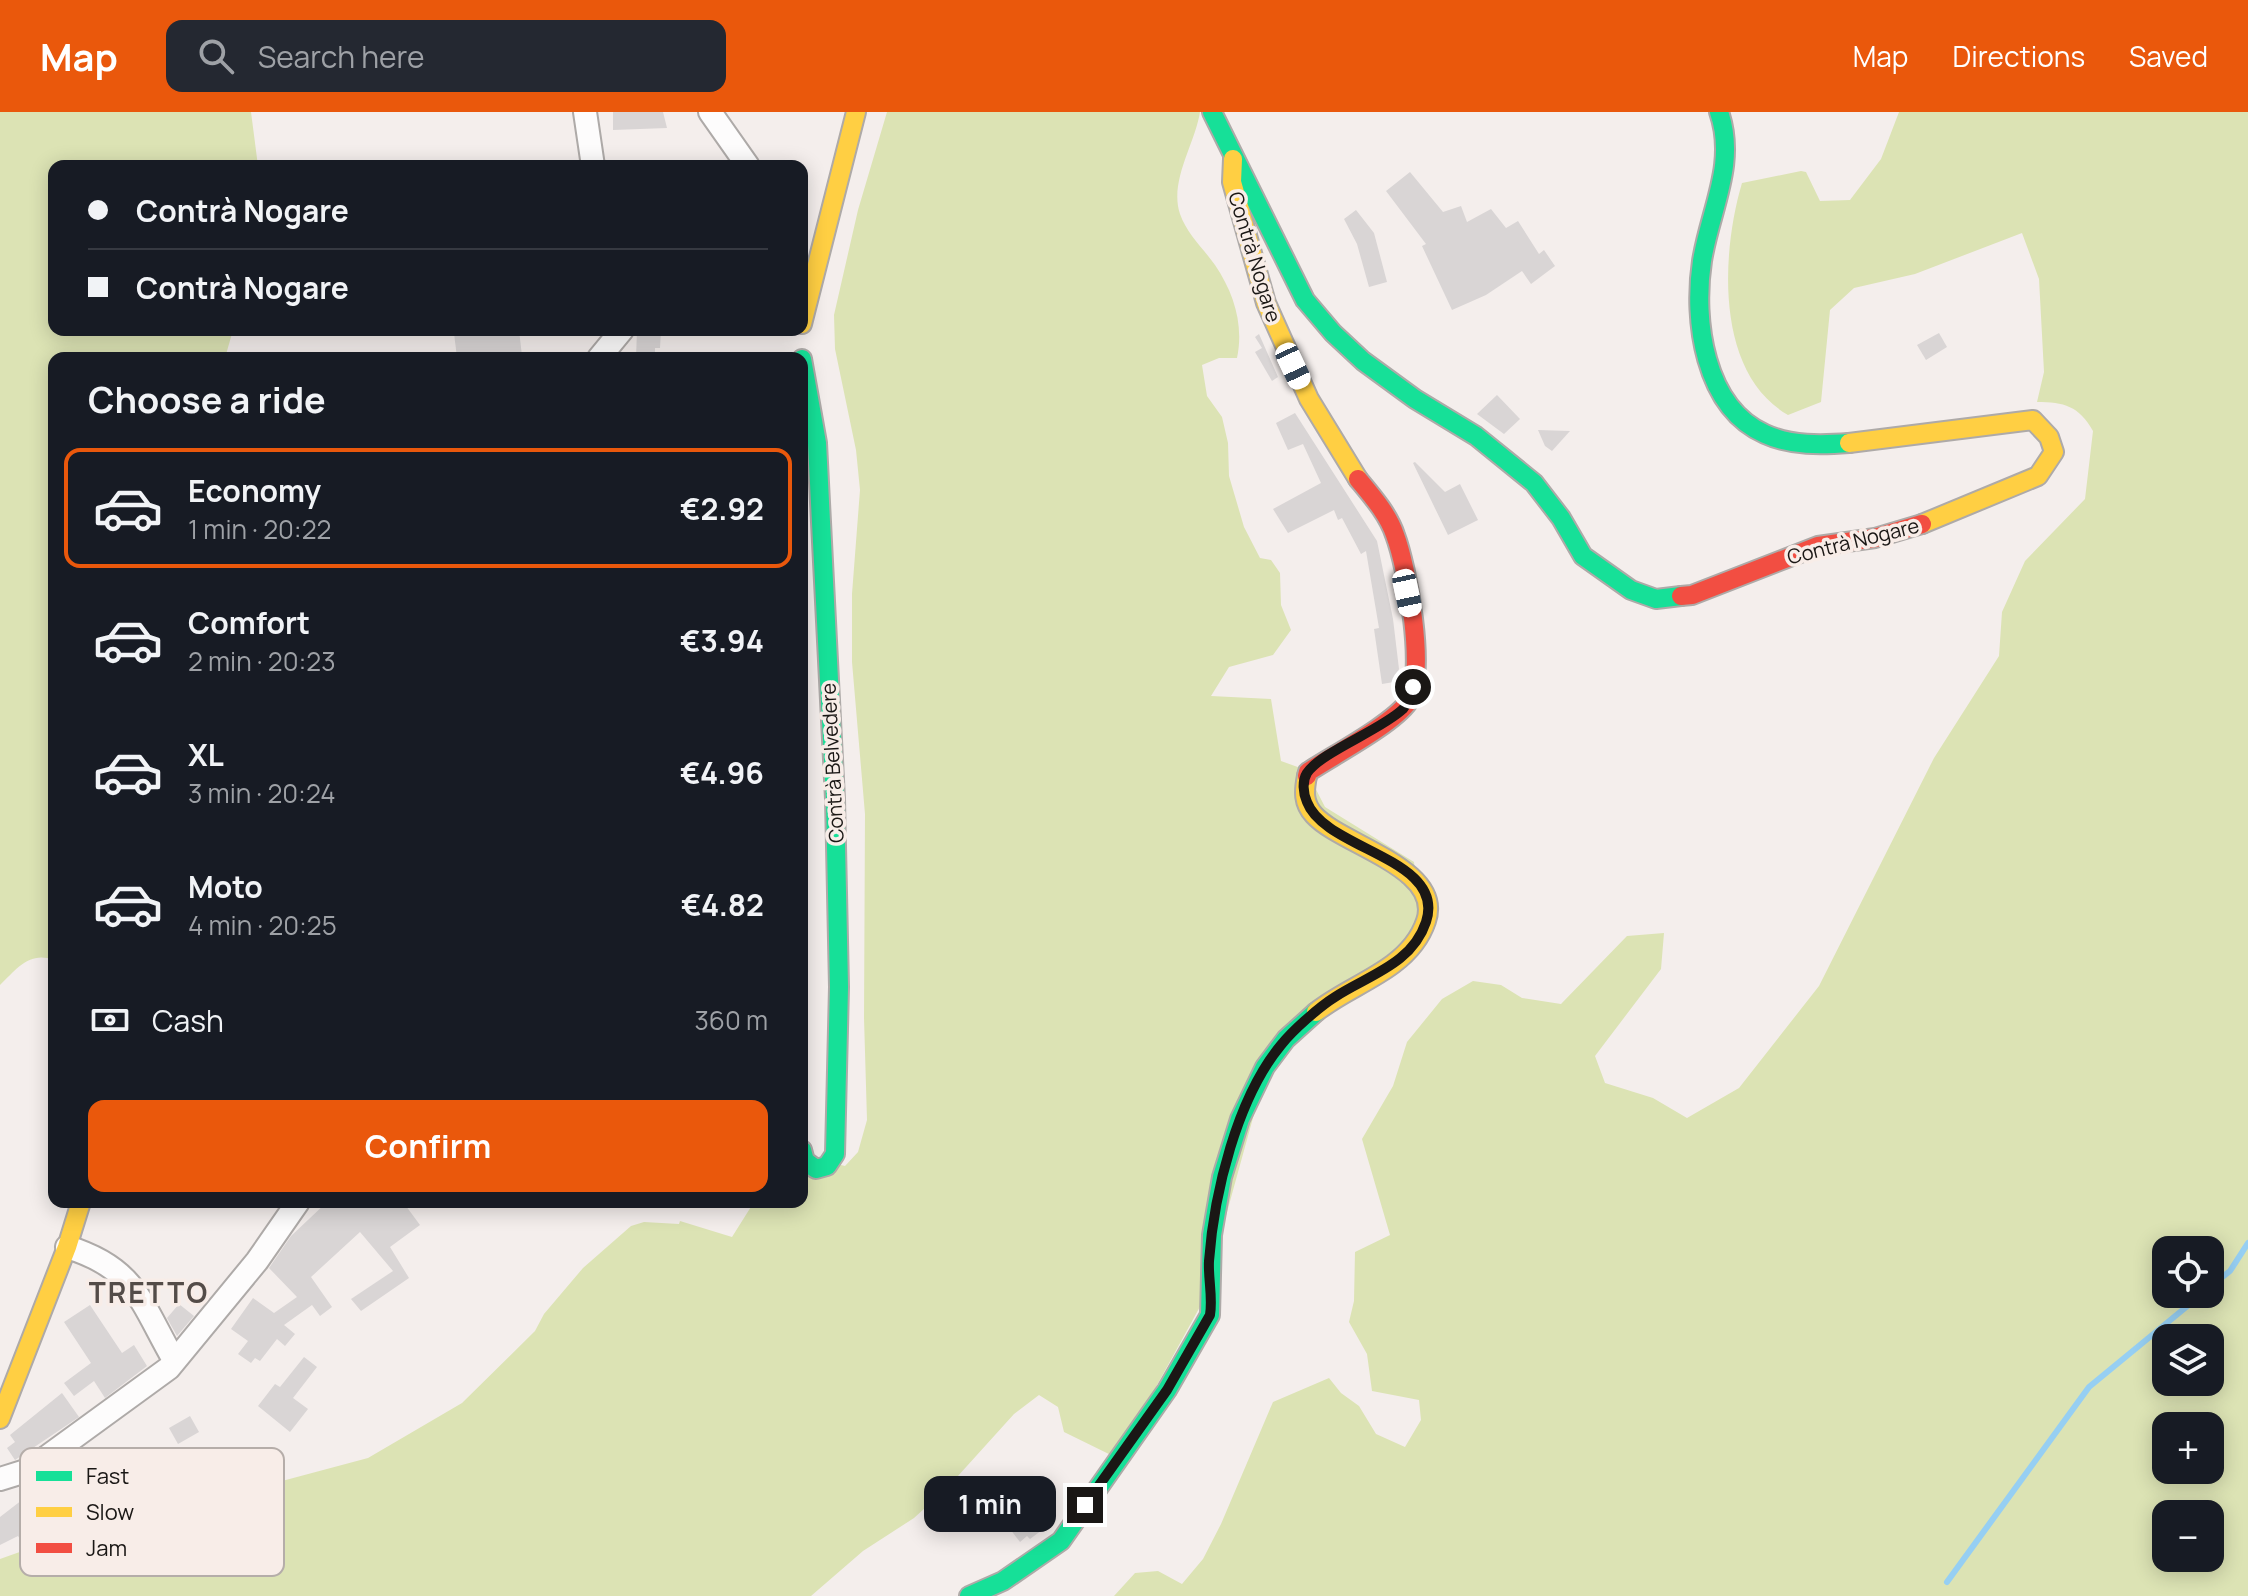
<!DOCTYPE html>
<meta charset="utf-8">
<style>
:root{--surface:#171b24;--page:#242831;--text:#f1f3f6;--muted:#9ea1a6;--line:#363941;--accent:#ea580c}
body{margin:0;font-family:Manrope,sans-serif;background:var(--page);color:var(--text);height:100vh;display:flex;flex-direction:column;font-size:30px;white-space:nowrap}
*{box-sizing:border-box;margin:0}
p{font-size:26px;color:var(--muted)}
.icon{flex:none;width:44px;height:44px;fill:none;stroke:currentColor;stroke-width:2;stroke-linecap:round;stroke-linejoin:round}
.map{position:relative;flex:1;overflow:hidden}
.panel{position:absolute;left:48px;top:240px;width:760px;height:856px;display:flex;flex-direction:column;background:var(--surface);border-radius:16px;box-shadow:0 4px 20px #0003}
.panel>*{flex:none}
.banner{position:absolute;left:48px;top:48px;width:760px;height:176px;border-radius:16px;box-shadow:0 4px 20px #0003;display:grid;align-content:center;height:176px;padding:0 40px;background:var(--surface)}
.controls{position:absolute;left:2152px;top:1124px;display:grid;gap:16px}
.controls a{display:grid;place-items:center;width:72px;height:72px;border-radius:16px;background:var(--surface);box-shadow:0 4px 20px #0003;font-size:40px}
.end{position:absolute;width:36px;height:36px;margin:-18px;border:10px solid #1a1715;background:#fff;box-shadow:0 0 0 4px #fff}
.from{border-radius:50%}
.bubble{position:absolute;height:56px;border-radius:16px;background:var(--surface);box-shadow:0 4px 20px #0003;font-size:26px;font-weight:700;line-height:56px;text-align:center}
.car{position:absolute;width:24px;height:48px;margin:-24px -12px;border-radius:10px;box-shadow:0 0 6px 2px #0007;background:linear-gradient(#fff 24%,#345 0 40%,#fff 0 76%,#345 0 86%,#fff 0)}
.banner b{display:flex;align-items:center;gap:28px;height:76px;font-size:30px}
.banner b+b{border-top:2px solid var(--line)}
.banner i{width:20px;height:20px;background:var(--text)}
ul{padding:0;list-style:none}
li{display:flex;align-items:center;gap:24px;height:120px;margin:0 16px 12px;padding:0 24px;border:4px solid transparent;border-radius:16px}
li div{flex:1}
li b{display:block;font-size:30px}
li em{font-style:normal;font-weight:700}
li.on{border-color:var(--accent)}
li>.icon{width:72px;height:72px;stroke-width:1.5}
h2{padding:0 40px;font-size:36px;line-height:96px}
.pay{display:flex;align-items:center;gap:20px;height:88px;padding:0 40px;font-size:30px}
.pay p{margin-inline-start:auto}
.cta{display:flex;gap:16px;margin-top:auto;padding:16px 40px}
.cta a{flex:1;height:92px;border-radius:16px;background:var(--accent);color:#fff;font-size:32px;font-weight:700;line-height:92px;text-align:center}
header{display:flex;align-items:center;gap:48px;box-sizing:border-box;height:112px;padding:0 40px;background:var(--accent);color:#fff}
header strong{font-size:38px}
nav{display:flex;gap:44px;margin-inline-start:auto;font-size:28px}
.search{width:560px;height:72px;background:var(--page);display:flex;align-items:center;gap:20px;box-sizing:border-box;padding:0 28px;border-radius:16px;color:var(--muted);font-size:30px}
.map>svg:first-child{display:block}
.green{fill:#dce3b4;fill-rule:evenodd}
.lines{fill:none;stroke-linecap:round;stroke-linejoin:round}
.stream{stroke:#96cff3;stroke-width:6}
.building{fill:#d9d5d5}
.street-casing{stroke:#aeaaa8;stroke-width:26}
.fast-casing{stroke:#aeaaa8;stroke-width:22}
.slow-casing{stroke:#aeaaa8;stroke-width:22}
.jam-casing{stroke:#aeaaa8;stroke-width:22}
.street{stroke:#fdfcfc;stroke-width:22}
.fast{stroke:#16e098;stroke-width:18}
.slow{stroke:#ffcf43;stroke-width:18}
.jam{stroke:#f24e42;stroke-width:18}
.route{stroke:#1a1715;stroke-width:10}
.labels{text-anchor:middle;dominant-baseline:central;stroke-width:7;stroke-linejoin:round;paint-order:stroke}
.street-label{font-size:20px;fill:#1a1715;stroke:#f8ede8}
.district-label{font-size:28px;font-weight:bold;letter-spacing:2px;fill:#544c48;stroke:#f8ede8}
.key{fill:#f8ede8;stroke:#b5ada9;stroke-width:2}
.key-label{font-size:22px;fill:#1a1715}
</style>
<header>
<strong>Map</strong>
<div class="search"><svg class="icon" aria-label="search" viewBox="0 0 24 24"><circle cx="10" cy="10" r="6"/><path d="M15 15l6 6"/></svg>Search here</div>
<nav><a>Map</a><a>Directions</a><a>Saved</a></nav>
</header>
<div class="map">
<svg width="2248" height="1484" viewBox="0 0 2248 1484">
<rect width="100%" height="100%" fill="#f4eeec"/>
<g class="green">
<path d="M0,0H251L258,54H54V218H233L225,246H54V848C29,839 17,857 0,873Z"/>
<path d="M887,0H1200C1195,32 1169,69 1180,102C1187,122 1203,136 1215,153C1234,181 1244,213 1237,246H1219L1202,253L1207,284L1222,305L1228,331L1229,364L1244,415L1260,446L1271,448L1280,461L1281,493L1291,518L1273,543L1229,555L1211,584L1271,587L1281,649L1306,658L1325,695L1414,750L1422,816L1273,933L1202,1191L1117,1346L1064,1320L1058,1295L1039,1283L1014,1302L948,1375L914,1406L863,1439L811,1484H0V1447L166,1388L248,1378L368,1346L462,1291L535,1219L544,1202L583,1156L631,1114L644,1110L679,1112L680,1109L732,1125L754,1090H802V1032L809,1045L845,1054L858,1040L867,1008L864,906L865,702L852,550V482L860,378L856,338L835,237L834,203L858,98Z"/>
<path d="M1899,0H2248V1484H1114L1135,1461L1158,1459L1182,1472L1203,1447L1221,1412L1273,1290L1329,1266L1341,1281L1359,1294L1376,1322L1405,1335L1421,1308L1419,1288L1372,1279L1367,1242L1349,1210L1354,1189L1355,1140L1390,1123L1362,1027L1393,974L1407,930L1442,887L1473,869L1501,873L1522,886L1561,892L1627,824L1664,821L1661,857L1595,944L1605,971L1653,986L1687,1006L1739,976L1819,874L1934,646L1999,544L2002,500L2025,449L2085,387L2093,319C2079,294 2064,290 2037,290L2044,260L2039,167L2022,121L1915,162L1854,176L1830,198L1821,290L1788,303C1715,261 1721,142 1742,71L1801,59L1806,60L1820,89L1850,88L1881,47ZM2166,1138H2210V1182H2166ZM2166,1226H2210V1270H2166ZM2166,1314H2210V1358H2166ZM2166,1402H2210V1446H2166Z"/>
</g>
<g class="lines">
<g class="stream">
<path d="M2210,1175L2230,1159L2248,1131"/>
<path d="M1947,1470L2089,1275L2202,1182"/>
</g>
</g>
<g class="building">
<path d="M613,0H663L667,16L613,18Z"/>
<path d="M1410,60L1443,100L1461,94L1467,110L1491,97L1506,116L1518,109L1539,142L1544,138L1555,154L1531,172L1522,159L1486,183L1452,198L1422,134L1426,132L1386,79Z"/>
<path d="M1356,98L1374,121L1387,170L1369,175L1357,132L1344,107Z"/>
<path d="M490,218H519L522,244L457,246L454,221Z"/>
<path d="M637,218H661L660,236H655V246H636Z"/>
<path d="M1939,221L1947,235L1926,248L1917,233Z"/>
<path d="M1259,222L1278,265L1272,269L1255,240L1262,236L1255,225Z"/>
<path d="M1497,283L1520,307L1504,322L1477,302Z"/>
<path d="M1295,301L1377,429L1393,507L1399,557L1394,570L1382,572L1374,517L1379,516L1366,439L1361,442L1342,406L1338,408L1334,398L1288,421L1273,397L1321,371L1303,332L1288,338L1276,311Z"/>
<path d="M1538,318L1570,319L1552,339L1545,334Z"/>
<path d="M1415,350L1445,380L1460,372L1478,408L1448,423L1413,351Z"/>
<path d="M327,1090H403L420,1113L390,1135L409,1166L361,1199L351,1187L393,1159L360,1120L311,1165L332,1195L320,1204L312,1193L284,1213L295,1222L285,1234L277,1227L260,1249L255,1246L251,1251L238,1242L248,1229L231,1217L253,1186L274,1201L297,1185L269,1156L291,1124Z"/>
<path d="M179,1192L194,1204L177,1224L167,1206Z"/>
<path d="M90,1193L122,1241L134,1233L147,1254L105,1286L94,1269L74,1284L64,1271L91,1251L64,1210Z"/>
<path d="M304,1245L317,1255L293,1286L308,1297L290,1320L258,1294L275,1272L280,1275Z"/>
<path d="M62,1281L79,1305L15,1348L7,1336L15,1330L10,1323Z"/>
<path d="M190,1304L199,1320L178,1332L169,1316Z"/>
<path d="M44,1371L65,1398L23,1431L18,1424L0,1433V1405Z"/>
<path d="M1036,1395L1050,1412L1030,1427L1027,1424L1020,1430L1010,1417Z"/>
</g>
<g class="lines">
<defs>
<g id="street">
<path d="M585,0L593,54"/>
<path d="M710,0L748,54"/>
<path d="M599,246L622,218"/>
<path d="M67,1135C136,1156 141,1191 174,1248"/>
<path d="M0,1367L29,1358L169,1256L257,1149L298,1090"/>
</g>
<g id="fast">
<path d="M1212,0L1305,188L1333,221L1363,249L1415,287L1476,324L1534,371L1561,406L1583,444L1631,478L1656,487L1681,484"/>
<path d="M1719,0C1737,52 1710,98 1702,149C1693,208 1704,295 1765,322C1791,334 1822,333 1849,331"/>
<path d="M802,247L817,331L835,687L839,875L835,1042L827,1054L816,1057L805,1049L802,1038"/>
<path d="M969,1484L1003,1469L1061,1429L1167,1278L1210,1203L1212,1123L1222,1065L1240,1007L1265,955L1286,927L1316,900"/>
</g>
<g id="slow">
<path d="M1233,47L1232,70L1266,191L1309,287L1358,367"/>
<path d="M802,212L856,0"/>
<path d="M1849,331L2033,308L2049,325L2054,340L2038,364L1922,412"/>
<path d="M1307,664C1304,679 1303,691 1314,703C1341,733 1444,756 1426,809C1420,827 1409,840 1393,852C1369,870 1340,881 1316,900"/>
<path d="M0,1307L67,1135L81,1090"/>
</g>
<g id="jam">
<path d="M1681,484L1692,483L1818,434L1875,426L1922,412"/>
<path d="M1307,664L1308,660C1332,644 1393,612 1408,590C1427,561 1407,455 1395,423C1388,402 1372,384 1358,367"/>
</g>
</defs>
<use href="#street" class="street-casing"/>
<use href="#fast" class="fast-casing"/>
<use href="#slow" class="slow-casing"/>
<use href="#jam" class="jam-casing"/>
<use href="#street" class="street"/>
<use href="#fast" class="fast"/>
<use href="#slow" class="slow"/>
<use href="#jam" class="jam"/>
</g>
<g class="lines">
<path class="route" d="M1085,1393L1167,1278L1210,1203C1213,1185 1208,1167 1209,1149C1214,1081 1237,986 1281,933C1293,918 1319,895 1335,885C1369,863 1412,852 1426,810C1447,746 1325,738 1307,690C1303,681 1302,669 1307,661C1321,640 1381,618 1403,597C1408,591 1410,582 1413,575"/>
</g>
<g class="labels">
<g class="street-label">
<text transform="translate(1255 145) rotate(73)">Contrà Nogare</text>
<text transform="translate(1853 429) rotate(-14)">Contrà Nogare</text>
<text transform="translate(832 651) rotate(-93)">Contrà Belvedere</text>
</g>
<g class="district-label">
<text x="149" y="1180">TRETTO</text>
</g>
</g>
<rect x="20" y="1336" width="264" height="128" rx="12" class="key"/>
<rect x="36" y="1359" width="36" height="10" fill="#16e098"/>
<rect x="36" y="1395" width="36" height="10" fill="#ffcf43"/>
<rect x="36" y="1431" width="36" height="10" fill="#f24e42"/>
<g class="key-label">
<text x="86" y="1372">Fast</text>
<text x="86" y="1408">Slow</text>
<text x="86" y="1444">Jam</text>
</g>
</svg>
<div class="controls">
<a><svg class="icon" aria-label="locate" viewBox="0 0 24 24"><circle cx="12" cy="12" r="6"/><path d="M12 2v4M12 18v4M2 12h4M18 12h4"/></svg></a>
<a><svg class="icon" aria-label="layers" viewBox="0 0 24 24"><path d="M12 4l9 5-9 5-9-5zM3 14l9 5 9-5"/></svg></a>
<a>+</a>
<a>−</a>
</div>
<i class="end from" style="left:1413px;top:575px"></i>
<i class="end" style="left:1085px;top:1393px"></i>
<div class="bubble" style="left:924px;top:1364px;width:132px">1 min</div>
<i class="car" style="left:1293px;top:254px;rotate:155deg"></i>
<i class="car" style="left:1407px;top:481px;rotate:168deg"></i>
<div class="banner">
<b><i class="from"></i>Contrà Nogare</b>
<b><i></i>Contrà Nogare</b>
</div>
<section class="panel">
<h2>Choose a ride</h2>
<ul>
<li class="on"><svg class="icon" aria-label="car" viewBox="0 0 24 24"><path d="M5 17H2v-5l4-1 3-4h7l3 4 3 1v5h-3M9 17h6M6 11h13"/><circle cx="7" cy="17" r="2"/><circle cx="17" cy="17" r="2"/></svg><div><b>Economy</b><p>1 min · 20:22</p></div><em>€2.92</em></li>
<li><svg class="icon" aria-label="car" viewBox="0 0 24 24"><path d="M5 17H2v-5l4-1 3-4h7l3 4 3 1v5h-3M9 17h6M6 11h13"/><circle cx="7" cy="17" r="2"/><circle cx="17" cy="17" r="2"/></svg><div><b>Comfort</b><p>2 min · 20:23</p></div><em>€3.94</em></li>
<li><svg class="icon" aria-label="car" viewBox="0 0 24 24"><path d="M5 17H2v-5l4-1 3-4h7l3 4 3 1v5h-3M9 17h6M6 11h13"/><circle cx="7" cy="17" r="2"/><circle cx="17" cy="17" r="2"/></svg><div><b>XL</b><p>3 min · 20:24</p></div><em>€4.96</em></li>
<li><svg class="icon" aria-label="car" viewBox="0 0 24 24"><path d="M5 17H2v-5l4-1 3-4h7l3 4 3 1v5h-3M9 17h6M6 11h13"/><circle cx="7" cy="17" r="2"/><circle cx="17" cy="17" r="2"/></svg><div><b>Moto</b><p>4 min · 20:25</p></div><em>€4.82</em></li>
</ul>
<div class="pay"><svg class="icon" aria-label="cash" viewBox="0 0 24 24"><path d="M3 7h18v10H3z"/><circle cx="12" cy="12" r="2"/></svg>Cash<p>360 m</p></div>
<div class="cta"><a>Confirm</a></div>
</section>
</div>
